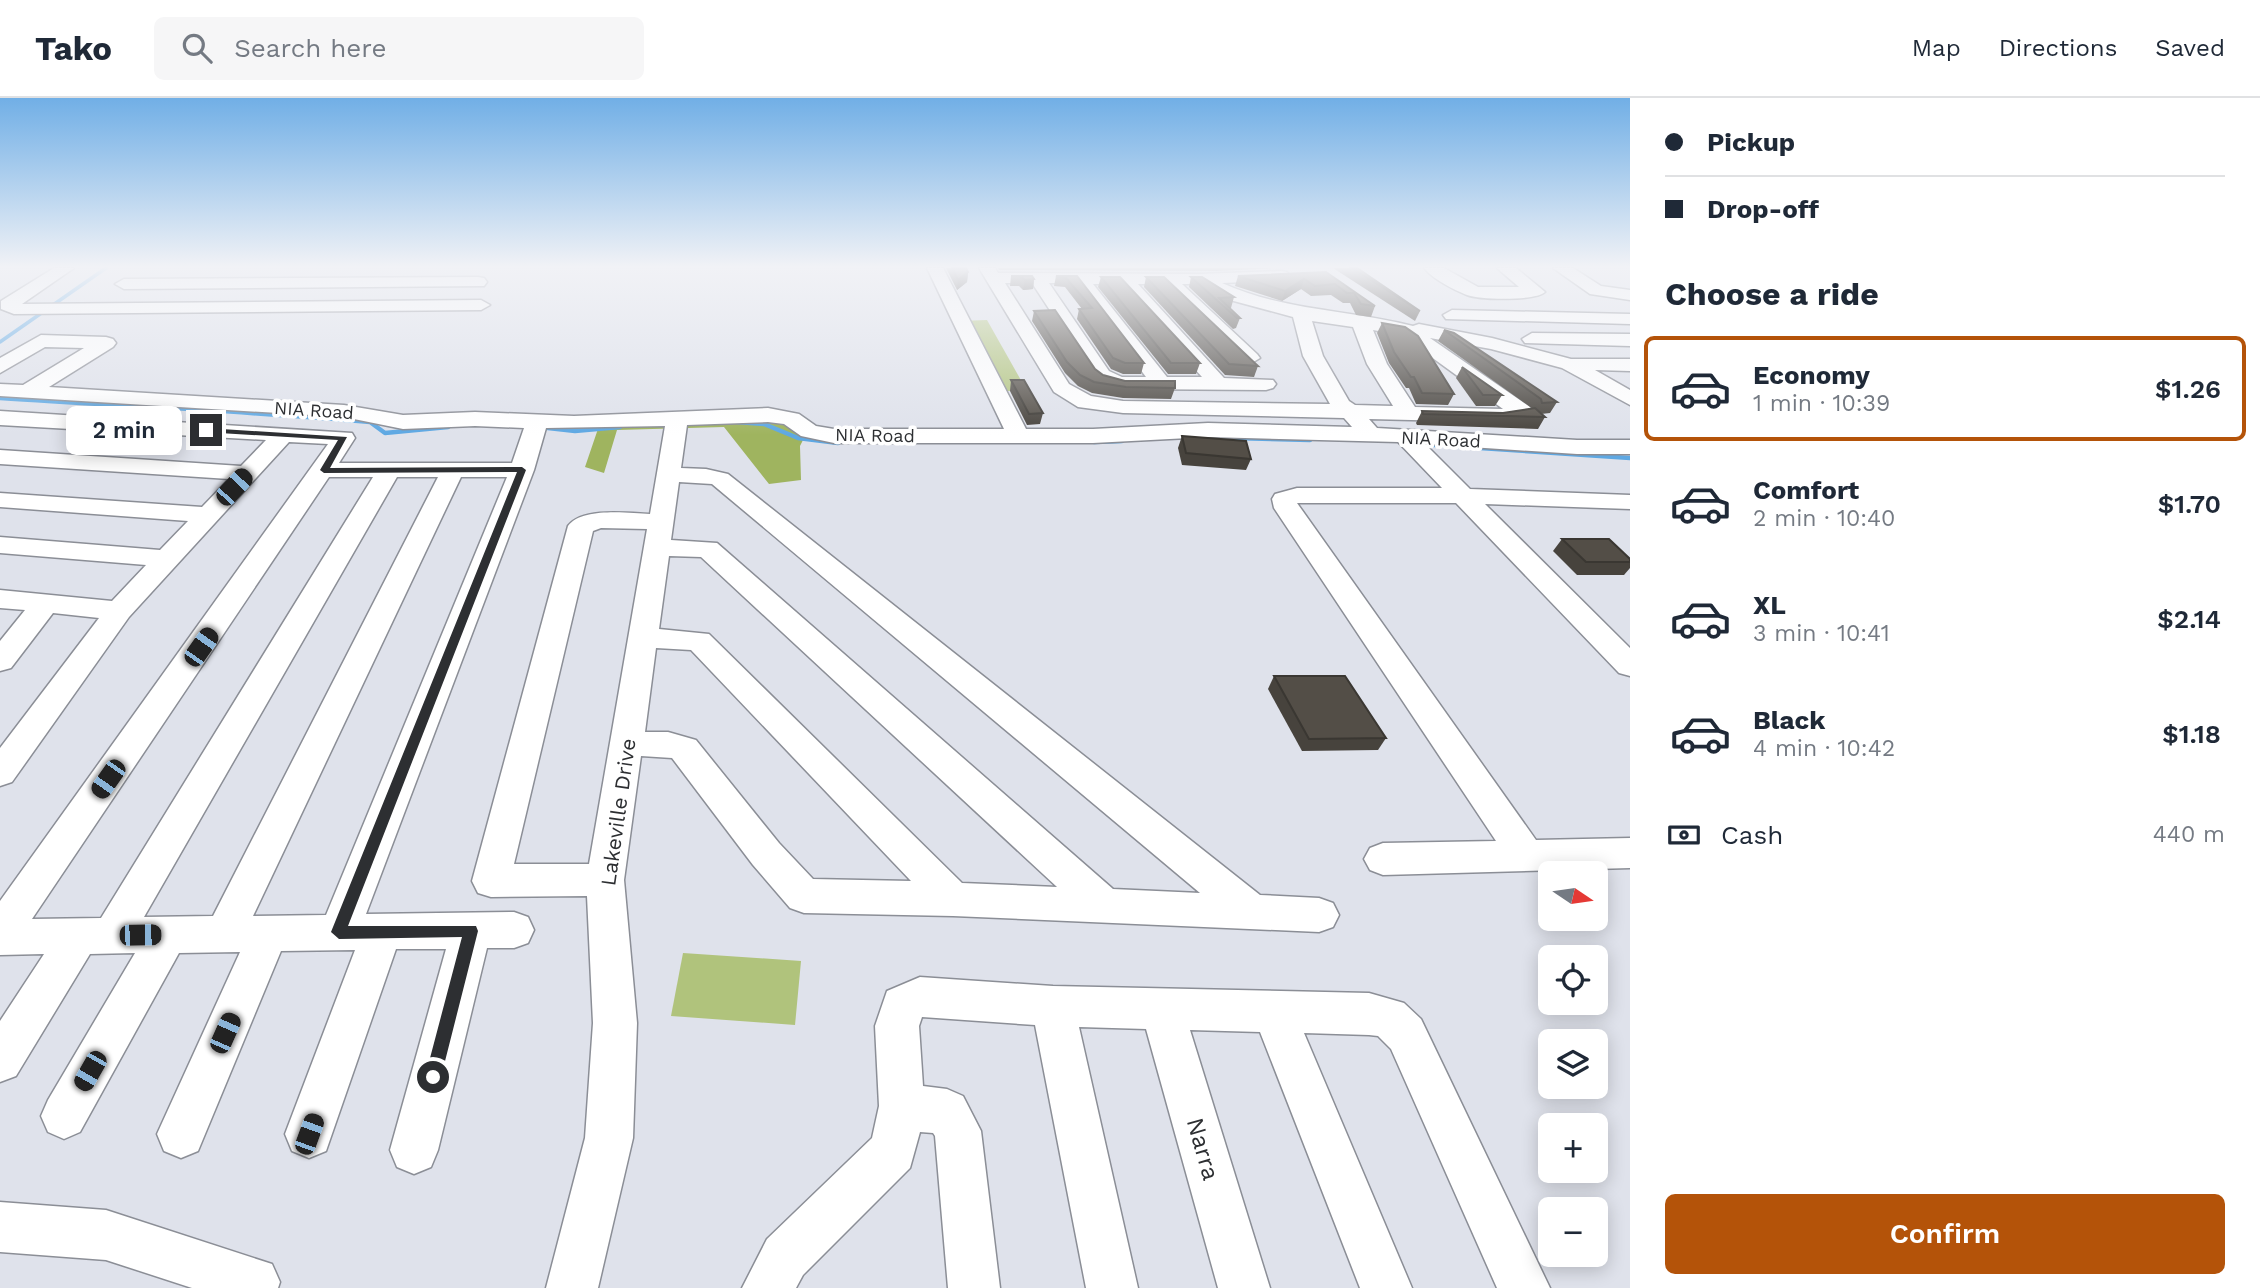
<!DOCTYPE html>
<meta charset="utf-8">
<style>
:root{--surface:#fff;--page:#f6f6f7;--text:#1f2937;--muted:#747a83;--line:#e0e1e3;--accent:#b45309}
body{margin:0;font-family:"Work Sans",sans-serif;background:var(--page);color:var(--text);height:100vh;display:flex;flex-direction:column;font-size:26px;white-space:nowrap}
*{box-sizing:border-box;margin:0}
p{font-size:23px;color:var(--muted)}
.icon{flex:none;width:38px;height:38px;fill:none;stroke:currentColor;stroke-width:2;stroke-linecap:round;stroke-linejoin:round}
.map{position:relative;flex:1;overflow:hidden}
.side{display:flex;flex-direction:column;background:var(--surface);width:630px}
.side>*{flex:none}
.hud{display:grid;align-content:center;height:154px;padding:0 35px;background:var(--surface)}
.needle{width:46px;rotate:103deg}
.controls{position:absolute;left:1538px;top:763px;display:grid;gap:14px}
.controls a{display:grid;place-items:center;width:70px;height:70px;border-radius:10px;background:var(--surface);box-shadow:0 4px 18px #0003;font-size:35px}
.end{position:absolute;width:32px;height:32px;margin:-16px;border:9px solid #2d2f32;background:#fff;box-shadow:0 0 0 4px #fff}
.from{border-radius:50%}
.bubble{position:absolute;height:49px;border-radius:10px;background:var(--surface);box-shadow:0 4px 18px #0003;font-size:23px;font-weight:600;line-height:49px;text-align:center}
.car{position:absolute;width:21px;height:42px;margin:-21px -10px;border-radius:9px;box-shadow:0 0 5px 2px #0007;background:linear-gradient(#222 24%,#8ab4d8 0 40%,#222 0 76%,#8ab4d8 0 86%,#222 0)}
.hud b{display:flex;align-items:center;gap:24px;height:66px;font-size:26px}
.hud b+b{border-top:2px solid var(--line)}
.hud i{width:18px;height:18px;background:var(--text)}
ul{padding:0;list-style:none}
li{display:flex;align-items:center;gap:21px;height:105px;margin:0 14px 10px;padding:0 21px;border:4px solid transparent;border-radius:10px}
li div{flex:1}
li b{display:block;font-size:26px}
li em{font-style:normal;font-weight:600}
li.selected{border-color:var(--accent)}
li>.icon{width:63px;height:63px;stroke-width:1.5}
h2{padding:0 35px;font-size:32px;line-height:84px}
.pay{display:flex;align-items:center;gap:18px;height:77px;padding:0 35px;font-size:26px}
.pay p{margin-inline-start:auto}
.cta{display:flex;gap:14px;margin-top:auto;padding:14px 35px}
.cta a{flex:1;height:80px;border-radius:10px;background:var(--accent);color:#fff;font-size:28px;font-weight:600;line-height:80px;text-align:center}
header{display:flex;align-items:center;gap:42px;box-sizing:border-box;height:98px;padding:0 35px;background:var(--surface);border-bottom:2px solid var(--line)}
header strong{font-size:33px}
nav{display:flex;gap:38px;margin-inline-start:auto;font-size:24px}
.search{width:490px;height:63px;background:var(--page);display:flex;align-items:center;gap:18px;box-sizing:border-box;padding:0 24px;border-radius:10px;color:var(--muted);font-size:26px}
main{display:flex;flex:1;min-height:0}
.map>svg:first-child{display:block}
.green{fill:#b0c37c}
.forest{fill:#9fb45f}
.lines{fill:none;stroke-linecap:round;stroke-linejoin:round}
.stream-far1{stroke:#5ea8e3;stroke-width:3.5}
.stream{stroke:#5ea8e3;stroke-width:4.5}
.minor-casing{stroke:#8b8e96;stroke-width:3}
.minor{fill:#fff;fill-rule:evenodd}
.wall{fill:#47433d}
.shaded-wall{fill:#3a3732}
.building{fill:#534e47;stroke:#3a3732;stroke-width:2}
.route{fill:#2d2f32}
.labels{text-anchor:middle;dominant-baseline:central;stroke-width:7;stroke-linejoin:round;paint-order:stroke}
.far-street-label{font-size:18px;fill:#2d2f32;stroke:#fff}
.street-label{font-size:21px;fill:#2d2f32;stroke:#fff}
.near-street-label{font-size:24px;fill:#2d2f32;stroke:#fff}
</style>
<header>
<strong>Tako</strong>
<div class="search"><svg class="icon" aria-label="search" viewBox="0 0 24 24"><circle cx="10" cy="10" r="6"/><path d="M15 15l6 6"/></svg>Search here</div>
<nav><a>Map</a><a>Directions</a><a>Saved</a></nav>
</header>
<main>
<div class="map">
<svg width="1630" height="1190" viewBox="0 0 1630 1190">
<rect width="100%" height="100%" fill="#dfe2eb"/>
<g class="green">
<path d="M987,222L1027,293H999L960,223Z"/>
<path d="M683,855L801,863L795,927L671,918Z"/>
</g>
<path class="forest" d="M774,319L808,332L800,348L801,382L769,386L724,329L617,332L604,375L585,369L601,322Z"/>
<g class="lines">
<path class="stream-far1" d="M0,244L106,170"/>
<g class="stream">
<path d="M0,300C123,308 247,313 370,324L385,335L448,329"/>
<path d="M737,324L764,326L798,340L838,345"/>
<path d="M539,329L575,333L620,329"/>
<path d="M1195,339L1310,342"/>
<path d="M1094,344L1122,343"/>
<path d="M1419,346L1630,360"/>
</g>
<defs>
<g id="minor">
<path d="M54,170H74L22,206L481,202L490,207L481,212L14,216L1,211V203Z"/>
<path d="M927,170H943L1026,331H1093L1208,325L1352,329L1344,320L1123,315L1078,309L1054,294L979,170H995L998,175L1199,176L1281,173L1287,174L1289,178L1287,182L1222,185C1287,214 1347,211 1413,228L1419,226L1492,240L1571,261H1630V273L1595,272L1630,292V307L1562,270L1491,251L1430,240L1530,309L1533,314L1530,319L1496,324L1369,321L1377,330L1577,342H1630V356H1577L1425,346L1470,391L1630,397V411L1485,406L1630,550V578L1619,575L1456,405H1297L1536,742L1630,740V770L1383,777L1370,772L1364,761L1370,750L1383,745L1496,743L1274,410L1272,401L1275,396L1297,390H1442L1398,344L1208,339L1093,345H834L801,338L784,326L768,324L687,327L681,370L706,371L728,376L1260,797L1319,800L1333,805L1339,817L1333,829L1319,834L953,818L804,815L790,810L753,767L672,660L641,658L624,782L637,925L633,1040L598,1190H546L585,1040L593,925L587,798L491,799L478,795L472,783L568,428C582,409 628,415 650,416L665,328L546,330L534,372L366,816L514,814L528,819L534,832L528,845L514,850H487L438,1052L431,1069L414,1076L397,1069L390,1052L446,851H396L326,1053L309,1060L292,1053L285,1036L355,852L281,853L198,1053L181,1060L164,1053L157,1036L240,854L179,855L80,1034L64,1041L48,1034L41,1018L48,1002L135,855L90,856L16,978L0,984V923L44,856L0,857V803L328,346L289,344L129,519L12,684L0,688V650L99,520L53,515L11,570L0,573V543L25,512L0,510V492L112,503L146,467L0,455V439L160,452L188,423L0,409V395L202,409L229,381L0,366V352L241,368L266,342L0,327V313L352,335L355,340L339,365H512L524,330L475,328L403,331L344,319L0,298V286L23,287L84,250L45,249L0,275V260L41,237L106,239L113,241L116,245L113,249L49,289L344,307L403,317L475,314L574,318L768,310L799,316L816,328L834,331H1004ZM1005,185H1032L1095,281L1102,286L1122,291L1266,292L1273,290L1276,286L1273,282L1224,280L1138,186H1162L1243,264L1250,266L1260,260L1257,256L1182,186H1200L1230,202L1293,219L1303,258L1330,306L1123,303L1091,298L1069,286ZM1049,185H1076L1146,279H1122L1109,273ZM1093,186H1119L1202,279H1167ZM1312,223L1353,229L1367,266L1393,308L1355,307L1349,303L1323,258ZM1373,232L1401,237L1503,311L1415,309L1387,266ZM329,379H373L101,820L32,821ZM397,379H438L213,818L144,819ZM461,379H507L326,817L253,818ZM679,384L712,386L1200,795L1113,791L717,445L671,442ZM601,430L647,431L589,766H514L593,433ZM669,458L701,459L1057,789L962,785L709,536L659,531ZM656,550L691,552L911,783L813,781L779,745L696,642L668,634H645Z"/>
<path d="M1424,170H1444L1478,189H1519L1497,170H1516L1545,194C1536,203 1480,202 1467,197C1454,192 1433,181 1424,170Z"/>
<path d="M1553,170H1573L1601,188L1630,192V202L1590,196Z"/>
<path d="M478,179L484,180L487,184L484,188L124,191L115,186L124,181Z"/>
<path d="M1452,212L1630,216V226L1446,221L1443,217Z"/>
<path d="M1532,235L1630,236V248L1525,245L1522,241Z"/>
<path d="M920,879L1053,888L1369,895L1404,905L1421,921L1550,1190H1497L1391,951L1378,938L1369,937L1304,935L1412,1190H1360L1260,934L1190,932L1270,1190H1218L1146,931L1079,929L1138,1190H1086L1035,927L922,919L919,928L923,988L947,991L963,998L981,1033L1000,1190H948L935,1038L933,1035L920,1034L910,1070L803,1177L796,1190H742L767,1141L872,1040L879,1008L875,928L887,893Z"/>
<path d="M0,1104L106,1112L272,1166L280,1184L278,1190H192L106,1162L0,1154Z"/>
</g>
</defs>
<use href="#minor" class="minor-casing"/>
<use href="#minor" class="minor"/>
</g>
<g class="wall">
<path d="M946,170H966L968,174L967,184L957,192Z"/>
<path d="M998,170H1277L1217,173L999,172Z"/>
<path d="M1333,170H1357L1420,213L1415,223Z"/>
<path d="M1326,174L1375,208L1371,219L1356,217L1350,205H1343L1331,197L1311,198L1301,191L1282,203L1235,188L1238,178Z"/>
<path d="M1011,178H1032L1034,181L1033,191L1023,192L1019,188H1010Z"/>
<path d="M1056,178H1077L1144,265L1141,276H1123L1111,271L1077,221L1079,211H1082L1065,189L1054,188Z"/>
<path d="M1101,179L1200,265L1196,276H1168L1098,189Z"/>
<path d="M1146,179L1258,268L1254,279L1225,277L1144,189Z"/>
<path d="M1191,179L1234,199L1231,210H1229L1240,220L1236,230L1233,231L1189,189Z"/>
<path d="M1034,213L1095,271L1103,277L1125,283L1175,290L1171,301L1123,300L1092,295L1078,288L1065,275L1032,223Z"/>
<path d="M1382,225L1454,296L1448,307L1416,306L1409,290H1406L1389,265L1377,235Z"/>
<path d="M1444,232L1557,304L1550,315L1541,316L1545,319L1538,331L1417,327L1416,325L1422,313L1503,315L1533,311L1438,243Z"/>
<path d="M1462,269L1502,297L1495,308H1476L1456,280Z"/>
<path d="M1011,282L1043,315L1040,326L1027,327L1010,293Z"/>
<path d="M1182,338L1251,361L1246,372L1182,367L1178,350Z"/>
<path d="M1562,441L1630,461V470L1624,477H1577L1553,453Z"/>
<path d="M1274,578L1386,640L1378,652L1302,653L1268,591Z"/>
</g>
<g class="shaded-wall">
<path d="M968,174L967,184L957,192L958,182Z"/>
<path d="M1034,181L1033,191L1023,192L1025,182Z"/>
<path d="M1304,181L1301,191L1282,203L1285,193Z"/>
</g>
<g class="building">
<path d="M952,170H966L968,174L958,182Z"/>
<path d="M1352,170H1357L1420,213Z"/>
<path d="M1326,174L1375,208L1361,206L1354,195H1347L1335,186L1315,188L1304,181L1285,193L1238,178Z"/>
<path d="M1011,178H1032L1034,181L1025,182L1020,178Z"/>
<path d="M1056,178H1077L1144,265H1125L1113,260L1079,211L1092,210L1066,180Z"/>
<path d="M1101,179H1120L1200,265H1171Z"/>
<path d="M1146,179H1164L1258,268L1229,266Z"/>
<path d="M1191,179H1202L1234,199L1219,200L1240,220H1237Z"/>
<path d="M1055,212L1095,271L1103,277L1125,283H1175V290L1126,289L1094,284L1080,277L1067,264L1034,213Z"/>
<path d="M1382,225L1405,229L1418,238L1454,296L1422,295L1414,279H1411L1394,254Z"/>
<path d="M1444,232L1454,235L1557,304L1542,305L1541,301Z"/>
<path d="M1462,269L1502,297H1483Z"/>
<path d="M1011,282H1024L1043,315L1029,316Z"/>
<path d="M1535,310L1545,319L1423,316L1422,313L1503,315Z"/>
<path d="M1182,338L1246,343L1251,361L1186,355Z"/>
<path d="M1562,441H1609L1630,461V464H1586Z"/>
<path d="M1274,578H1345L1386,640L1309,641Z"/>
</g>
<linearGradient id="sky" x2="0" y2="1"><stop stop-color="#71afe6"/><stop offset="0.5" stop-color="#f1f2f6"/><stop offset="1" stop-color="#f1f2f6" stop-opacity="0"/></linearGradient>
<rect width="1630" height="337" fill="url(#sky)"/>
<path class="route" d="M206,330L347,339L330,370L522,369L526,372L348,828H476L478,833L441,979L439,985L433,987L427,985L425,979L462,839L339,841L331,834L517,374L324,375L320,372L338,342L203,334Z"/>
<g class="labels">
<g class="far-street-label">
<text transform="translate(314 312) rotate(4)">NIA Road</text>
<text transform="translate(875 337) rotate(1)">NIA Road</text>
<text transform="translate(1441 341) rotate(3)">NIA Road</text>
</g>
<g class="street-label">
<text transform="translate(618 714) rotate(-82)">Lakeville Drive</text>
</g>
<g class="near-street-label">
<text transform="translate(1203 1051) rotate(74)">Narra</text>
</g>
</g>
</svg>
<div class="controls">
<a><svg class="needle" viewBox="-14 -14 28 28"><path d="M0-13l5 13h-10z" fill="#e53935"/><path d="M0 13l5-13h-10z" fill="#747a83"/></svg></a>
<a><svg class="icon" aria-label="locate" viewBox="0 0 24 24"><circle cx="12" cy="12" r="6"/><path d="M12 2v4M12 18v4M2 12h4M18 12h4"/></svg></a>
<a><svg class="icon" aria-label="layers" viewBox="0 0 24 24"><path d="M12 4l9 5-9 5-9-5zM3 14l9 5 9-5"/></svg></a>
<a>+</a>
<a>−</a>
</div>
<i class="end from" style="left:433px;top:979px"></i>
<i class="end" style="left:206px;top:332px"></i>
<div class="bubble" style="left:66px;top:308px;width:116px">2 min</div>
<i class="car" style="left:234px;top:389px;rotate:43deg"></i>
<i class="car" style="left:201px;top:549px;rotate:35deg"></i>
<i class="car" style="left:108px;top:681px;rotate:215deg"></i>
<i class="car" style="left:140px;top:837px;rotate:89deg"></i>
<i class="car" style="left:225px;top:935px;rotate:24deg"></i>
<i class="car" style="left:90px;top:973px;rotate:210deg"></i>
<i class="car" style="left:309px;top:1036px;rotate:20deg"></i>
</div>
<section class="side">
<div class="hud">
<b><i class="from"></i>Pickup</b>
<b><i></i>Drop-off</b>
</div>
<h2>Choose a ride</h2>
<ul>
<li class="selected"><svg class="icon" aria-label="car" viewBox="0 0 24 24"><path d="M5 17H2v-5l4-1 3-4h7l3 4 3 1v5h-3M9 17h6M6 11h13"/><circle cx="7" cy="17" r="2"/><circle cx="17" cy="17" r="2"/></svg><div><b>Economy</b><p>1 min · 10:39</p></div><em>$1.26</em></li>
<li><svg class="icon" aria-label="car" viewBox="0 0 24 24"><path d="M5 17H2v-5l4-1 3-4h7l3 4 3 1v5h-3M9 17h6M6 11h13"/><circle cx="7" cy="17" r="2"/><circle cx="17" cy="17" r="2"/></svg><div><b>Comfort</b><p>2 min · 10:40</p></div><em>$1.70</em></li>
<li><svg class="icon" aria-label="car" viewBox="0 0 24 24"><path d="M5 17H2v-5l4-1 3-4h7l3 4 3 1v5h-3M9 17h6M6 11h13"/><circle cx="7" cy="17" r="2"/><circle cx="17" cy="17" r="2"/></svg><div><b>XL</b><p>3 min · 10:41</p></div><em>$2.14</em></li>
<li><svg class="icon" aria-label="car" viewBox="0 0 24 24"><path d="M5 17H2v-5l4-1 3-4h7l3 4 3 1v5h-3M9 17h6M6 11h13"/><circle cx="7" cy="17" r="2"/><circle cx="17" cy="17" r="2"/></svg><div><b>Black</b><p>4 min · 10:42</p></div><em>$1.18</em></li>
</ul>
<div class="pay"><svg class="icon" aria-label="cash" viewBox="0 0 24 24"><path d="M3 7h18v10H3z"/><circle cx="12" cy="12" r="2"/></svg>Cash<p>440 m</p></div>
<div class="cta"><a>Confirm</a></div>
</section>
</main>
